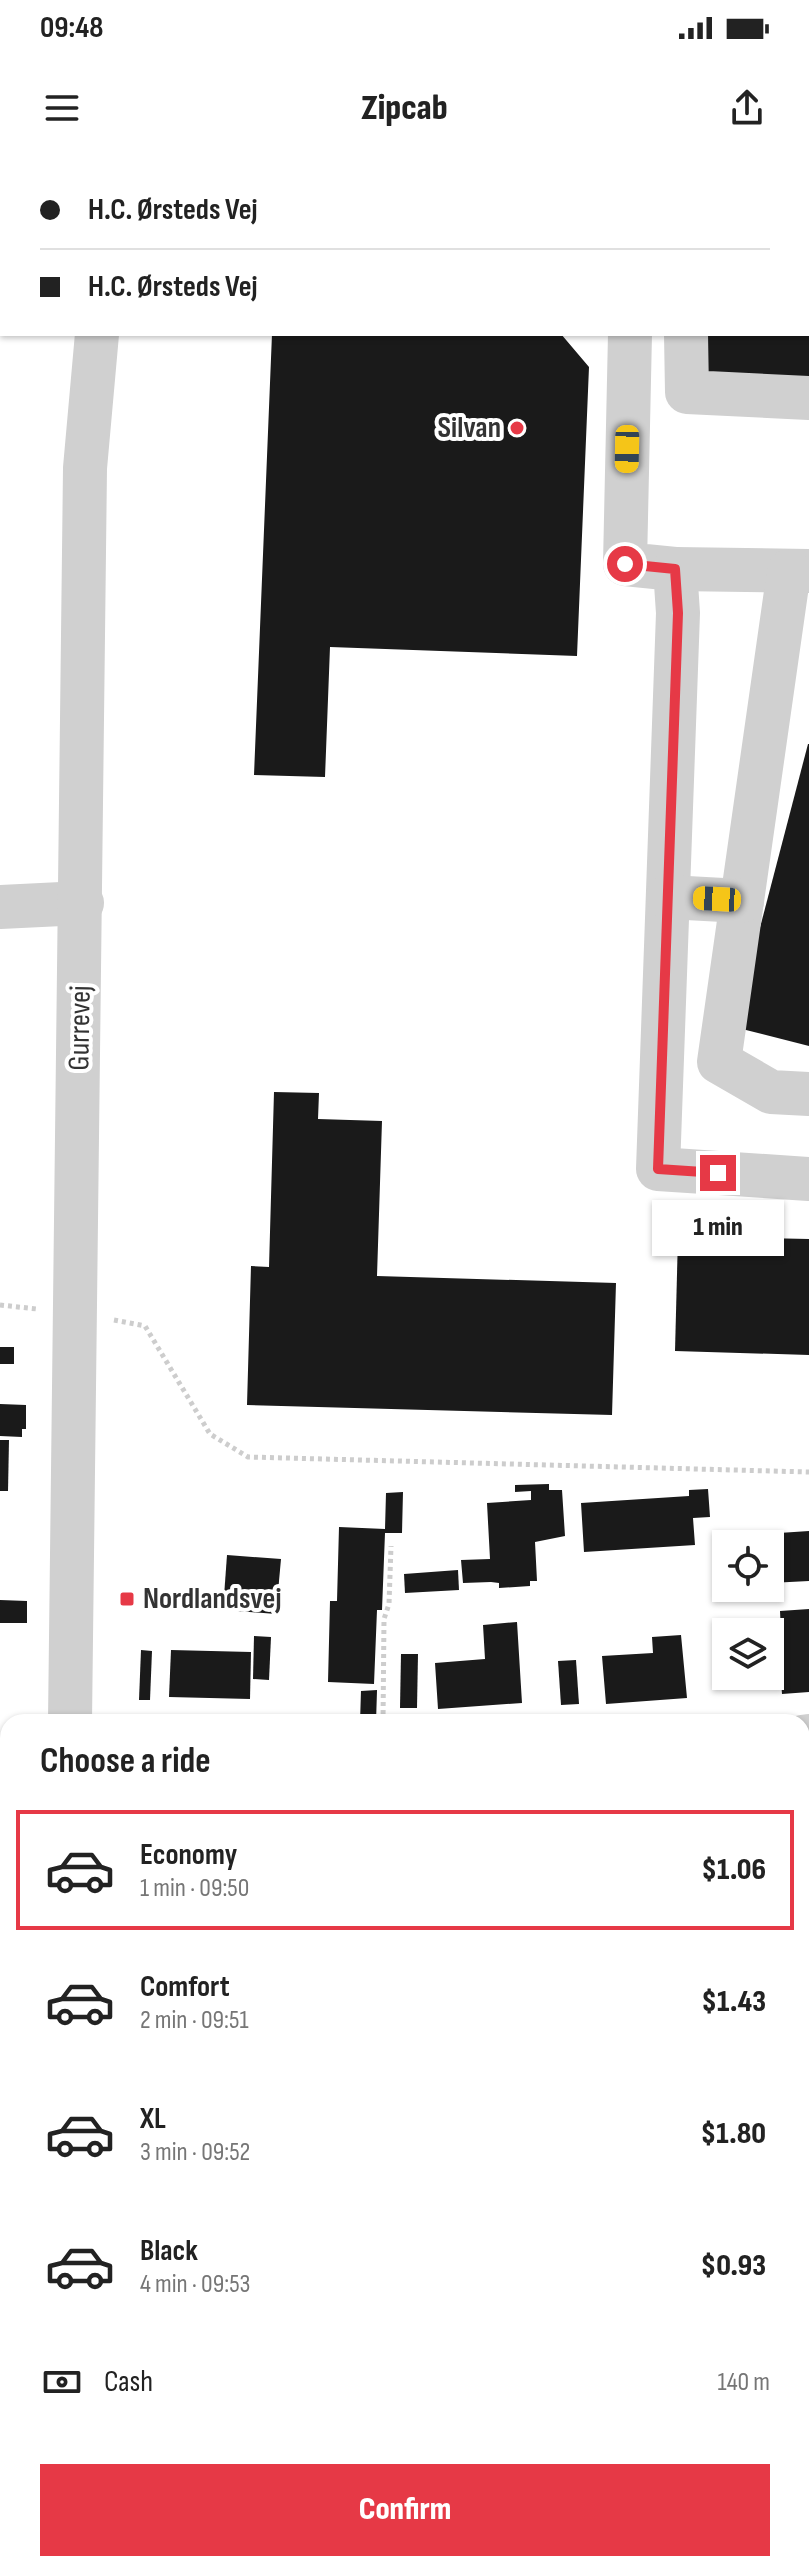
<!DOCTYPE html>
<meta charset="utf-8">
<style>
:root{--surface:#fff;--page:#f2f2f2;--text:#222;--muted:#767676;--line:#e0e0e0;--accent:#e63946}
body{margin:0;font-family:"Sofia Sans Condensed",sans-serif;background:var(--page);color:var(--text);height:100vh;display:flex;flex-direction:column;font-size:30px;white-space:nowrap}
*{box-sizing:border-box;margin:0}
p{font-size:26px;color:var(--muted)}
.icon{flex:none;width:44px;height:44px;fill:none;stroke:currentColor;stroke-width:2;stroke-linecap:round;stroke-linejoin:round}
.map{position:relative;flex:1;overflow:hidden}
.drawer{position:absolute;left:0px;top:1554px;width:810px;height:858px;display:flex;flex-direction:column;background:var(--surface);border-radius:24px 24px 0 0;box-shadow:0 2px 6px #0004}
.drawer>*{flex:none}
.top-card{position:absolute;left:0px;top:0px;width:810px;height:176px;box-shadow:0 2px 6px #0004;display:grid;align-content:center;height:176px;padding:0 40px;background:var(--surface)}
.buttons{position:absolute;left:712px;top:1370px;display:grid;gap:16px}
.buttons a{display:grid;place-items:center;width:72px;height:72px;border-radius:0px;background:var(--surface);box-shadow:0 2px 6px #0004;font-size:40px}
.end{position:absolute;width:36px;height:36px;margin:-18px;border:10px solid #e63946;background:#fff;box-shadow:0 0 0 4px #fff}
.from{border-radius:50%}
.bubble{position:absolute;height:56px;border-radius:0px;background:var(--surface);box-shadow:0 2px 6px #0004;font-size:26px;font-weight:800;line-height:56px;text-align:center}
.car{position:absolute;width:24px;height:48px;margin:-24px -12px;border-radius:10px;box-shadow:0 0 6px 2px #0007;background:linear-gradient(#f5c518 24%,#345 0 40%,#f5c518 0 76%,#345 0 86%,#f5c518 0)}
.top-card b{display:flex;align-items:center;gap:28px;height:76px;font-size:30px}
.top-card b+b{border-top:2px solid var(--line)}
.top-card i{width:20px;height:20px;background:var(--text)}
ul{padding:0;list-style:none}
li{display:flex;align-items:center;gap:24px;height:120px;margin:0 16px 12px;padding:0 24px;border:4px solid transparent;border-radius:0px}
li div{flex:1}
li b{display:block;font-size:30px}
li em{font-style:normal;font-weight:800}
li.on{border-color:var(--accent)}
li>.icon{width:72px;height:72px;stroke-width:1.5}
h2{padding:0 40px;font-size:36px;line-height:96px}
.pay{display:flex;align-items:center;gap:20px;height:88px;padding:0 40px;font-size:30px}
.pay p{margin-inline-start:auto}
.primary-button{display:flex;gap:16px;margin-top:auto;padding:16px 40px}
.primary-button a{flex:1;height:92px;border-radius:0px;background:var(--accent);color:#fff;font-size:32px;font-weight:800;line-height:92px;text-align:center}
.status{display:flex;justify-content:space-between;align-items:center;height:56px;padding:0 40px;background:var(--surface);direction:ltr}
.status svg{height:22px;fill:currentColor}
header{display:flex;justify-content:space-between;align-items:center;height:104px;padding:0 40px;background:var(--surface);font-size:36px;font-weight:800}
.map>svg:first-child{display:block}
.building{fill:#1a1a1a}
.lines{fill:none;stroke-linecap:round;stroke-linejoin:round}
.path{stroke:#cdcdcd;stroke-width:5;stroke-dasharray:4 4;stroke-linecap:butt}
.minor{stroke:#d0d0d0;stroke-width:44}
.route{stroke:#e63946;stroke-width:10}
.poi-dot{fill:#e63946;stroke:#fff;stroke-width:3}
.labels{text-anchor:middle;dominant-baseline:central;stroke-width:8;stroke-linejoin:round;paint-order:stroke}
.poi-label{font-size:30px;font-weight:bold;fill:#333;stroke:#fff;text-anchor:end}
.street-label{font-size:30px;fill:#333;stroke:#fff}
</style>
<div class="status"><b>09:48</b><svg viewBox="0 0 49 12"><path d="M0 12V9h3v3zM5 12V6h3v6zM10 12V3h3v9zM15 12V0h3v12zM26 1h20v11H26zM47 4h2v5h-2z"/></svg></div>
<header><svg class="icon" aria-label="menu" viewBox="0 0 24 24"><path d="M4 6h16M4 12h16M4 18h16"/></svg>Zipcab<svg class="icon" aria-label="share" viewBox="0 0 24 24"><path d="M12 15V3M7 8l5-5 5 5M5 13v7h14v-7"/></svg></header>
<div class="map">
<svg width="809" height="2411" viewBox="0 0 809 2411">
<rect width="100%" height="100%" fill="#fff"/>
<g class="building">
<path d="M272,174H561L589,207L577,496L330,487L325,617L254,615Z"/>
<path d="M694,174H809V217L693,213Z"/>
<path d="M808,584H809V886L734,867Z"/>
<path d="M274,932L319,933L318,959L382,961L377,1116L616,1123L612,1255L247,1245L251,1106L269,1107Z"/>
<path d="M678,1076L809,1079V1195L675,1191Z"/>
<rect x="0" y="1187" width="14" height="17"/>
<path d="M0,1244L26,1245V1269H22V1277L0,1276Z"/>
<path d="M0,1280H9L8,1331H0Z"/>
<path d="M549,1324V1330H562L565,1376L535,1382L537,1421H530V1426L499,1428V1423L491,1422L463,1423L461,1400L490,1399L487,1343L531,1340V1331L515,1332V1325Z"/>
<path d="M708,1329L710,1357L693,1358L695,1385L584,1392L581,1343L689,1336V1330Z"/>
<path d="M403,1332L402,1373H385L382,1450H377L374,1524L328,1522L330,1441H337L339,1367L385,1369L386,1333Z"/>
<path d="M809,1371V1421L770,1423V1384H765L764,1374Z"/>
<path d="M227,1395L281,1399L276,1454L223,1450Z"/>
<path d="M458,1410L459,1430L405,1433L404,1414Z"/>
<path d="M0,1440L27,1441V1463H0Z"/>
<path d="M809,1449V1532L782,1534L777,1472H781L780,1451Z"/>
<path d="M517,1462L522,1543L438,1549L435,1503L485,1499L483,1465Z"/>
<path d="M681,1475L687,1538L606,1544L602,1496L653,1493L652,1477Z"/>
<path d="M254,1476L271,1477L269,1520L253,1519Z"/>
<path d="M141,1490L152,1491L150,1540H139Z"/>
<path d="M171,1490L251,1492L250,1539L169,1537Z"/>
<path d="M401,1494H418L417,1548H400Z"/>
<path d="M576,1500L579,1544L561,1545L558,1501Z"/>
<path d="M377,1530L376,1562H360L361,1531Z"/>
<path d="M802,1659L805,1673H809V1720L802,1721Z"/>
<rect x="802" y="1905" width="7" height="51"/>
<path d="M802,2300L809,2304L802,2324Z"/>
<path d="M195,2404H227V2411H194Z"/>
<path d="M275,2404H338L337,2411H273Z"/>
<path d="M579,2404H621L636,2411H575Z"/>
</g>
<g class="lines">
<g class="path">
<path d="M269,0L274,2"/>
<path d="M0,1145L37,1149"/>
<path d="M114,1160L145,1166L210,1274L248,1297L809,1312"/>
<path d="M383,1562L384,1459L389,1444L391,1386"/>
</g>
<g class="minor">
<path d="M112,2V0"/>
<path d="M638,2L639,0"/>
<path d="M808,15H809"/>
<path d="M630,174L625,404L675,409L678,453L658,1009L809,1019"/>
<path d="M686,174L687,232L809,238"/>
<path d="M675,409L809,411"/>
<path d="M789,411L719,902L771,932L809,934"/>
<path d="M668,737L742,741"/>
<path d="M0,747L82,743"/>
<path d="M70,1562L85,308L97,174"/>
<path d="M802,1577L809,1576"/>
<path d="M0,1640L8,1639"/>
<path d="M802,1999L809,2001"/>
<path d="M0,2028H8"/>
<path d="M8,2132L5,2284L8,2350"/>
<path d="M802,2204L809,2190"/>
<path d="M10,2404L11,2411"/>
<path d="M63,2411V2404"/>
<path d="M365,2411L367,2404"/>
<path d="M700,2411L704,2404"/>
</g>
</g>
<g class="lines">
<path class="route" d="M625,404L675,409L678,453L658,1009L718,1013"/>
</g>
<g class="poi-dot">
<circle cx="517" cy="268" r="8"/>
<rect x="119" y="1431" width="16" height="16" rx="4"/>
</g>
<g class="labels">
<g class="poi-label">
<text x="501" y="268">Silvan</text>
<text x="143" y="1439" text-anchor="start">Nordlandsvej</text>
</g>
<g class="street-label">
<text transform="translate(80 868) rotate(-89)">Gurrevej</text>
</g>
</g>
</svg>
<div class="buttons">
<a><svg class="icon" aria-label="locate" viewBox="0 0 24 24"><circle cx="12" cy="12" r="6"/><path d="M12 2v4M12 18v4M2 12h4M18 12h4"/></svg></a>
<a><svg class="icon" aria-label="layers" viewBox="0 0 24 24"><path d="M12 4l9 5-9 5-9-5zM3 14l9 5 9-5"/></svg></a>
</div>
<i class="end from" style="left:625px;top:404px"></i>
<i class="end" style="left:718px;top:1013px"></i>
<div class="bubble" style="left:652px;top:1040px;width:132px">1 min</div>
<i class="car" style="left:627px;top:289px;rotate:181deg"></i>
<i class="car" style="left:717px;top:739px;rotate:273deg"></i>
<div class="top-card">
<b><i class="from"></i>H.C. Ørsteds Vej</b>
<b><i></i>H.C. Ørsteds Vej</b>
</div>
<section class="drawer">
<h2>Choose a ride</h2>
<ul>
<li class="on"><svg class="icon" aria-label="car" viewBox="0 0 24 24"><path d="M5 17H2v-5l4-1 3-4h7l3 4 3 1v5h-3M9 17h6M6 11h13"/><circle cx="7" cy="17" r="2"/><circle cx="17" cy="17" r="2"/></svg><div><b>Economy</b><p>1 min · 09:50</p></div><em>$1.06</em></li>
<li><svg class="icon" aria-label="car" viewBox="0 0 24 24"><path d="M5 17H2v-5l4-1 3-4h7l3 4 3 1v5h-3M9 17h6M6 11h13"/><circle cx="7" cy="17" r="2"/><circle cx="17" cy="17" r="2"/></svg><div><b>Comfort</b><p>2 min · 09:51</p></div><em>$1.43</em></li>
<li><svg class="icon" aria-label="car" viewBox="0 0 24 24"><path d="M5 17H2v-5l4-1 3-4h7l3 4 3 1v5h-3M9 17h6M6 11h13"/><circle cx="7" cy="17" r="2"/><circle cx="17" cy="17" r="2"/></svg><div><b>XL</b><p>3 min · 09:52</p></div><em>$1.80</em></li>
<li><svg class="icon" aria-label="car" viewBox="0 0 24 24"><path d="M5 17H2v-5l4-1 3-4h7l3 4 3 1v5h-3M9 17h6M6 11h13"/><circle cx="7" cy="17" r="2"/><circle cx="17" cy="17" r="2"/></svg><div><b>Black</b><p>4 min · 09:53</p></div><em>$0.93</em></li>
</ul>
<div class="pay"><svg class="icon" aria-label="cash" viewBox="0 0 24 24"><path d="M3 7h18v10H3z"/><circle cx="12" cy="12" r="2"/></svg>Cash<p>140 m</p></div>
<div class="primary-button"><a>Confirm</a></div>
</section>
</div>
